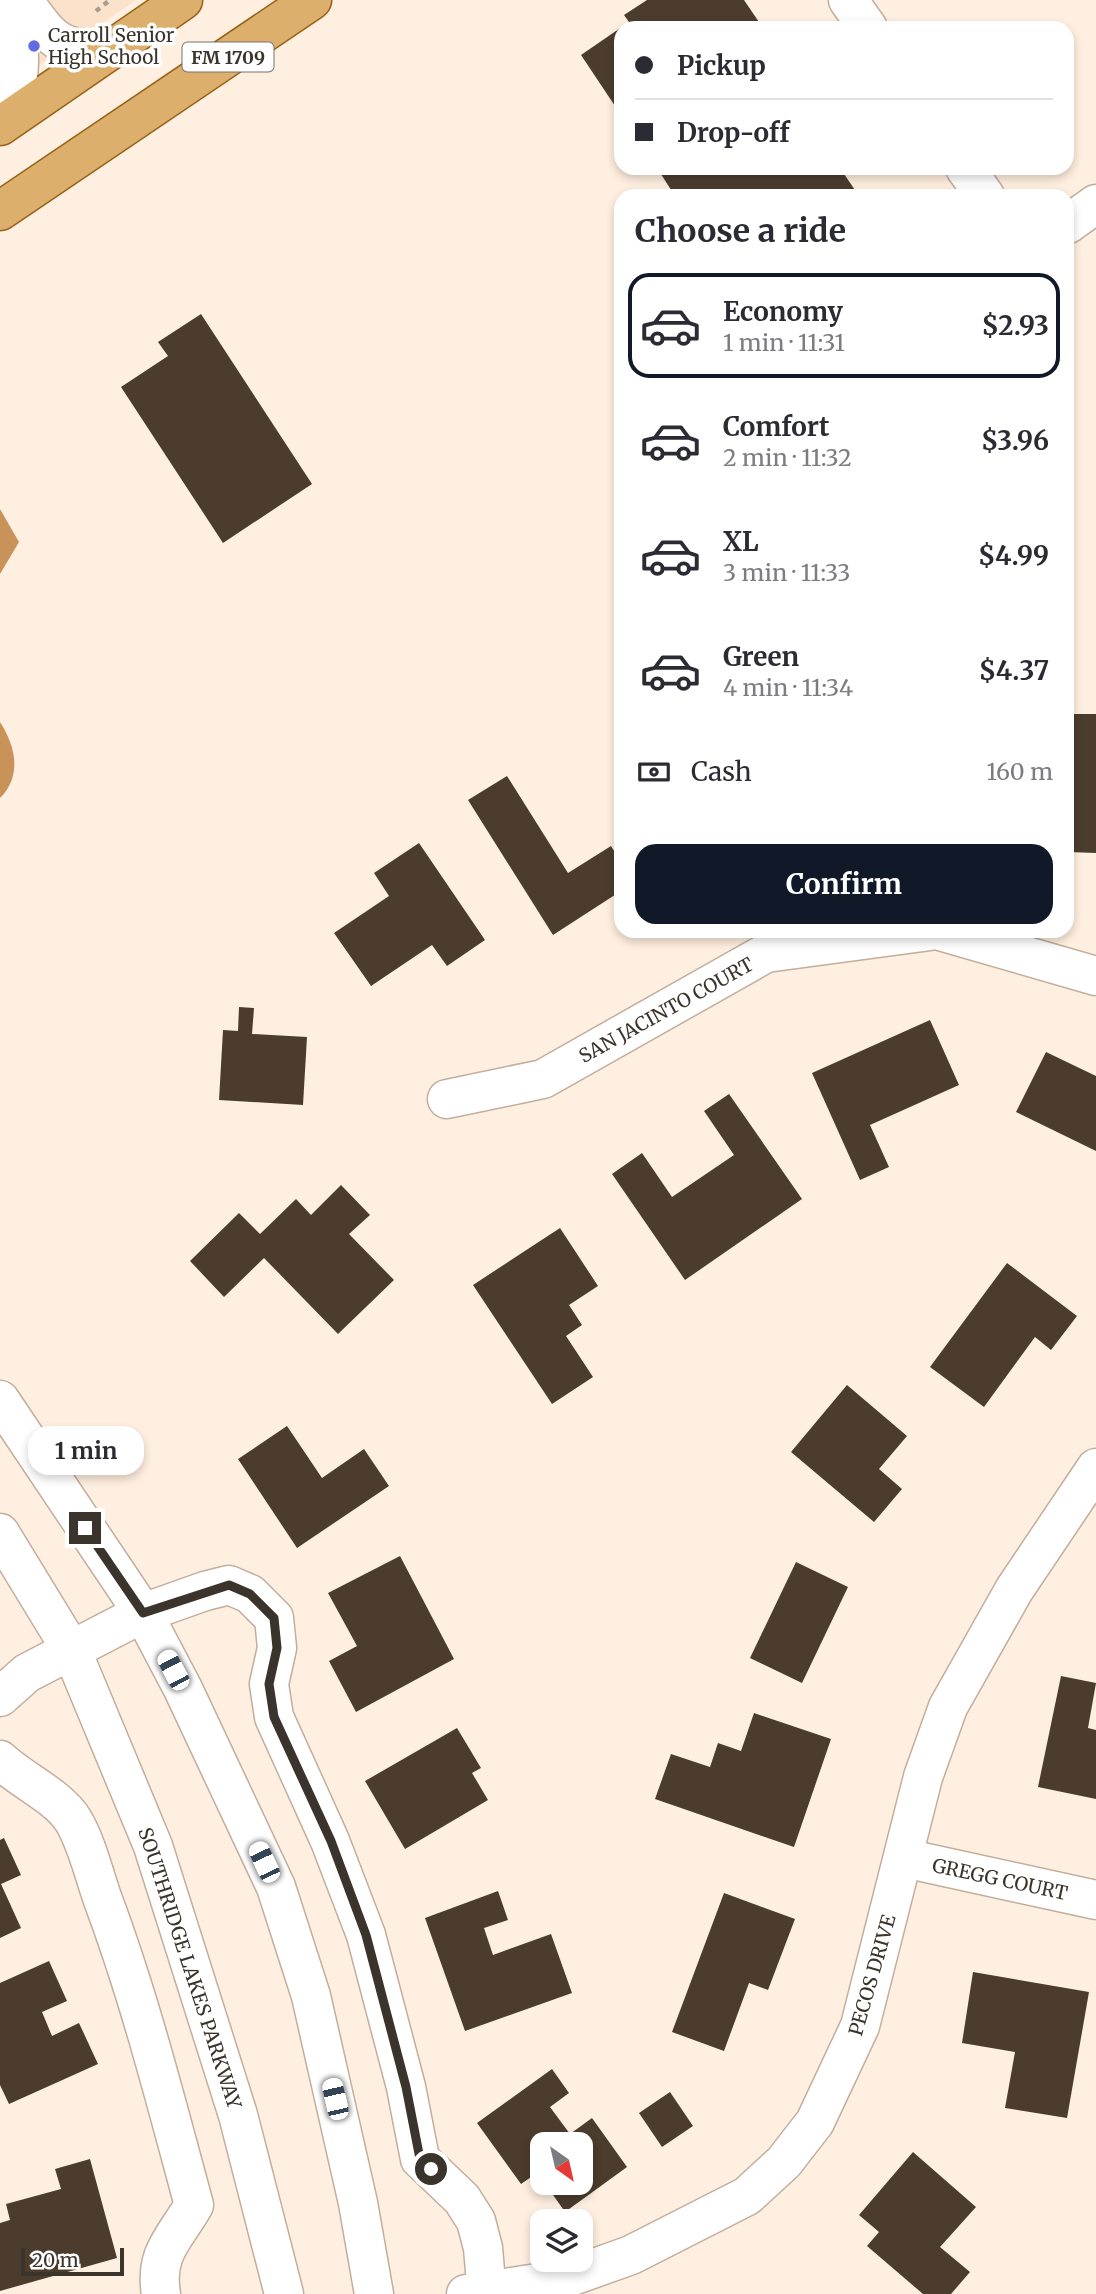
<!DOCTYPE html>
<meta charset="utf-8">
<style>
:root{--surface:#fff;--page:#f2f2f3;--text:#2b2b33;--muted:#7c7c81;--line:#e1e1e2;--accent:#111827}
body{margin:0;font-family:Merriweather,serif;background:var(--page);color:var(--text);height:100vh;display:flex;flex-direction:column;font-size:26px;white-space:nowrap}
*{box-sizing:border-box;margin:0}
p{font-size:23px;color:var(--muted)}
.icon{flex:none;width:38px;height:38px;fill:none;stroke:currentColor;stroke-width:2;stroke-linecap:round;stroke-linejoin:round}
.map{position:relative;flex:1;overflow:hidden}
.side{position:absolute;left:614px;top:189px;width:460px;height:749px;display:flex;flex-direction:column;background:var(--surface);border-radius:21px;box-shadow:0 4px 10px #0003}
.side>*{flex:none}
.hud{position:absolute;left:614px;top:21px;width:460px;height:154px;border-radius:21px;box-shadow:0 4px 10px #0003;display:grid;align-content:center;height:154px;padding:0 21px;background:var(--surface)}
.needle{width:46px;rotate:146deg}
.buttons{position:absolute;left:530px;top:2132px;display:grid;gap:14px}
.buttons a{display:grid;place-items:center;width:63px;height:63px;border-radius:14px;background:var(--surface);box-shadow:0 4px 10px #0003;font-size:35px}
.scale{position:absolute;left:21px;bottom:18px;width:103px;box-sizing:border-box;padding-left:7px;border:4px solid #3b342c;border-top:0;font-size:19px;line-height:24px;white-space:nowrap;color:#3b342c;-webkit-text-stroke:5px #fff;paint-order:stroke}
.end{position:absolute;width:32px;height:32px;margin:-16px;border:9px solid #3b342c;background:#fff;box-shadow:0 0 0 4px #fff}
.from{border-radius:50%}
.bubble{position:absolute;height:49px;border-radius:21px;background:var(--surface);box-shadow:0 4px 10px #0003;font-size:23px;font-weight:700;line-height:49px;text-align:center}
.car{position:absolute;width:21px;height:42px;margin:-21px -10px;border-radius:9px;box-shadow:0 0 5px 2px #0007;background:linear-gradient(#fff 24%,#345 0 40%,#fff 0 76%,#345 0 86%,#fff 0)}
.hud b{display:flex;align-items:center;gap:24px;height:66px;font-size:26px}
.hud b+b{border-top:2px solid var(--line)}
.hud i{width:18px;height:18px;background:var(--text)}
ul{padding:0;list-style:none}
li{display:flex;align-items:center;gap:21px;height:105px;margin:0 14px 10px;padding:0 7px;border:4px solid transparent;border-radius:21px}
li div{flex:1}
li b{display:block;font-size:26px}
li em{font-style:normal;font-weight:700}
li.on{border-color:var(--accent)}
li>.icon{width:63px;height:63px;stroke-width:1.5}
h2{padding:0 21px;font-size:32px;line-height:84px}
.pay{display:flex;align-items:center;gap:18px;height:77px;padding:0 21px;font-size:26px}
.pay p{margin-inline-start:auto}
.button{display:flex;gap:14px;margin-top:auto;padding:14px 21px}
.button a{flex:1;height:80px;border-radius:21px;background:var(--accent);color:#fff;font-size:28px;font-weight:700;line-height:80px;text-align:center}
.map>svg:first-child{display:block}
.built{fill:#fce2ca}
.water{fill:#c99259}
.building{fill:#4b3c2d}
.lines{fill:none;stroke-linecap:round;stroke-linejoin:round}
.minor-casing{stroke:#c1ae9d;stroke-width:41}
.major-casing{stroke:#966117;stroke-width:41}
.path{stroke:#a99d91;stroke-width:4.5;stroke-dasharray:5 5;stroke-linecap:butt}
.minor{stroke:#fff;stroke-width:38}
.major{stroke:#ddaf6d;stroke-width:38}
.route{stroke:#3b342c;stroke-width:9}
.poi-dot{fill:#616ce4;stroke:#fff;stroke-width:2.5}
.labels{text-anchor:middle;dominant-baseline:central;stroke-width:7;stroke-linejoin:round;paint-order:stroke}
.shield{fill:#fff;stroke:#76716b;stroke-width:2}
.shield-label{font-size:18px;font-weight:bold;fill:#3b342c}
.poi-label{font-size:19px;fill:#3b342c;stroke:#fff;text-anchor:start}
.street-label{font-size:19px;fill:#3b342c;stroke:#fff}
</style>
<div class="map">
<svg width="1096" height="2294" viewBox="0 0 1096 2294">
<rect width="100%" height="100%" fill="#ffefe0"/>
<path class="built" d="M0,0H136L0,92Z"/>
<g class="water">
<path d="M0,509L19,542L0,574Z"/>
<path d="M0,722C16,747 22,776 0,798Z"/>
</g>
<g class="building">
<path d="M647,0H744L763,28H621V115L581,55L629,22L624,15Z"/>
<path d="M657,168H840L859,196H675Z"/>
<path d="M201,314L312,484L223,543L121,387L168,356L158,342Z"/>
<path d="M1068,714H1096V853L1068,852Z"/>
<path d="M507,776L568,873L611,846L621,862V891L553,935L468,800Z"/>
<path d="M419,843L485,940L447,966L432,945L371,986L334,933L389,896L374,873Z"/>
<path d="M239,1007L254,1008L252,1034L307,1037L303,1105L219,1100L223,1030L238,1031Z"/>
<path d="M930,1020L959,1085L870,1125L889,1167L860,1180L812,1073Z"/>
<path d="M1046,1052L1096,1076V1151L1016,1112Z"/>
<path d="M729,1094L802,1199L685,1280L612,1174L642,1153L672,1197L734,1155L704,1111Z"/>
<path d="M341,1185L370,1215L349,1234L394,1280L338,1334L264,1258L224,1297L190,1261L239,1213L260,1234L296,1199L311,1215Z"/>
<path d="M560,1228L598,1286L569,1305L582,1325L566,1336L593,1377L552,1404L473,1285Z"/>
<path d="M1007,1263L1077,1316L1051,1350L1035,1337L984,1407L930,1367Z"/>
<path d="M847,1385L907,1436L879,1469L902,1489L874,1522L791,1452Z"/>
<path d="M287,1426L322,1478L364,1449L389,1486L297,1548L238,1459Z"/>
<path d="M400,1556L454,1659L356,1712L329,1661L357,1646L328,1593Z"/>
<path d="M796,1562L848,1587L802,1683L750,1658Z"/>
<path d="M1061,1676L1096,1683L1088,1728L1096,1730V1799L1038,1787Z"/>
<path d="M754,1713L831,1739L794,1847L655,1799L671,1754L710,1767L718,1743L741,1751Z"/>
<path d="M457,1728L481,1768L472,1773L488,1800L405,1849L365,1781Z"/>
<path d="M4,1838L21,1875L1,1884L21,1928L0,1938V1840Z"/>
<path d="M498,1891L508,1920L484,1928L493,1955L551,1934L572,1993L465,2031L425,1918Z"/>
<path d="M724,1893L795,1919L768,1990L749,1983L724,2051L672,2032Z"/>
<path d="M49,1961L67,2001L42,2012L52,2036L79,2023L98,2064L9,2104L0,2085V1983Z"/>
<path d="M973,1972L1089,1992L1067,2118L1005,2108L1015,2052L962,2043Z"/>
<path d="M552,2069L569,2093L550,2107L570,2134L592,2118L627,2167L565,2212L544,2182H581V2144H542V2181L537,2173L521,2184L477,2123Z"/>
<path d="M670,2092L693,2126L662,2147L639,2113Z"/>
<path d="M913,2152L976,2207L940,2247L970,2272L951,2294H923L867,2246L879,2232L859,2215Z"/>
<path d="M90,2159L117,2258L0,2291V2223L10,2220L6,2204L61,2189L55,2169Z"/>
</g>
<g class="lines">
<defs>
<g id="minor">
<path d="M23,0C53,41 58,51 111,49"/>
<path d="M848,0L868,28"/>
<path d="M1,125C25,77 23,50 7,0"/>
<path d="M965,168L985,196"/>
<path d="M1068,224L1096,204"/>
<path d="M940,931L1096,976"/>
<path d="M447,1099L543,1079L766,953L930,931"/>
<path d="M0,1400L143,1613L183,1689L276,1887L311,1996L358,2203L374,2294"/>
<path d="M0,1533L72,1651L153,1846L238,2115L284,2294"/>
<path d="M0,1697L27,1673L143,1613L205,1591L229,1585L250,1594L274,1618L277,1648L269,1684L274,1717L330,1841L366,1935L406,2087L420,2159L462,2199L476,2221L483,2248L487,2294"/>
<path d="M0,1760C21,1780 58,1796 73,1820C87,1843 94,1875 103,1900C140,1999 166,2102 194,2205C175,2238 154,2253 161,2294"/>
<path d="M904,1858L1096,1900"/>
<path d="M466,2294L564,2279L631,2255L747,2196L784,2162L815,2122L860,2026L923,1777L948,1707L1014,1590L1096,1468"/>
</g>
<g id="major">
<path d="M0,126L183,0"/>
<path d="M0,211L312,0"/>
</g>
</defs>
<use href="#minor" class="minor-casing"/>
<use href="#major" class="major-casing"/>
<path class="path" d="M96,11L110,0"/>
<use href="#minor" class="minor"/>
<use href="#major" class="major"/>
</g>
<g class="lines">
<path class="route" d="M85,1528L143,1613L229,1585L250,1594L274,1618L277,1648L269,1684L274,1717L331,1841L366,1935L406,2087L420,2159L431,2169"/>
</g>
<circle class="poi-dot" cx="34" cy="46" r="7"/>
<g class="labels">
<rect class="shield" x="182.5" y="42.5" width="91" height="29" rx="5"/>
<g class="shield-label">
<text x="228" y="57">FM 1709</text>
</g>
<g class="poi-label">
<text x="48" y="35">Carroll Senior<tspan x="48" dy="22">High School</tspan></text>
</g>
<g class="street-label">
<text transform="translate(666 1010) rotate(-29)">SAN JACINTO COURT</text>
<text transform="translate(1000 1879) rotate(12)">GREGG COURT</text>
<text transform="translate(190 1968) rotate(72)">SOUTHRIDGE LAKES PARKWAY</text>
<text transform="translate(872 1975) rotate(-74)">PECOS DRIVE</text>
</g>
</g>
</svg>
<div class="buttons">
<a><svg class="needle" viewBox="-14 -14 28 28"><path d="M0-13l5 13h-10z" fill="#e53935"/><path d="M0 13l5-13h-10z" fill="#7c7c81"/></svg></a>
<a><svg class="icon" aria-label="layers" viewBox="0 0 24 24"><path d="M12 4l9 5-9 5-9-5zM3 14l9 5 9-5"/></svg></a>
</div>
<div class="scale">20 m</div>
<i class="end from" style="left:431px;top:2169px"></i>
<i class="end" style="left:85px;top:1528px"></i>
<div class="bubble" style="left:28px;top:1426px;width:116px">1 min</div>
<i class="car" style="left:173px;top:1670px;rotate:332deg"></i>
<i class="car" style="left:264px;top:1862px;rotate:335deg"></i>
<i class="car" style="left:335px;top:2099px;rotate:347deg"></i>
<div class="hud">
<b><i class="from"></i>Pickup</b>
<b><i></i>Drop-off</b>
</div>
<section class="side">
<h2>Choose a ride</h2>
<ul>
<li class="on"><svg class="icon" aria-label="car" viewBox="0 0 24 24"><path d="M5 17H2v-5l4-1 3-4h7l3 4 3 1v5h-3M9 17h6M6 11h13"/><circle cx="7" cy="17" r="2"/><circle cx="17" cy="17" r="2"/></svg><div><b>Economy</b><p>1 min · 11:31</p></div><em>$2.93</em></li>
<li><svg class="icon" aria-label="car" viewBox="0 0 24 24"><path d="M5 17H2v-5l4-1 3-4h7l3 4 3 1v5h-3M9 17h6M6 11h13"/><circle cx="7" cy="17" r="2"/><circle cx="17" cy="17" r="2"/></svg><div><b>Comfort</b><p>2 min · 11:32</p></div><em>$3.96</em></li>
<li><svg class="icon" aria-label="car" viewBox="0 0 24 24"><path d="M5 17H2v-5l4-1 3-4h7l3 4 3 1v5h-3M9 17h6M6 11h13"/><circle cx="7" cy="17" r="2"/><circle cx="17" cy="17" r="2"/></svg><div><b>XL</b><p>3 min · 11:33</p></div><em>$4.99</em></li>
<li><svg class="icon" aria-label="car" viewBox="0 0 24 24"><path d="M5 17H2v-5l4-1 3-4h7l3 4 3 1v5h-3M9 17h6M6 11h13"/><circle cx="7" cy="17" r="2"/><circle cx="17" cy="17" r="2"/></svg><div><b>Green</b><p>4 min · 11:34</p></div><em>$4.37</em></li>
</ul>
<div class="pay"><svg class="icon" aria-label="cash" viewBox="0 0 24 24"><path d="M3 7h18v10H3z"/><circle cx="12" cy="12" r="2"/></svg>Cash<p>160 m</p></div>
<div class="button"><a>Confirm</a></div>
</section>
</div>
